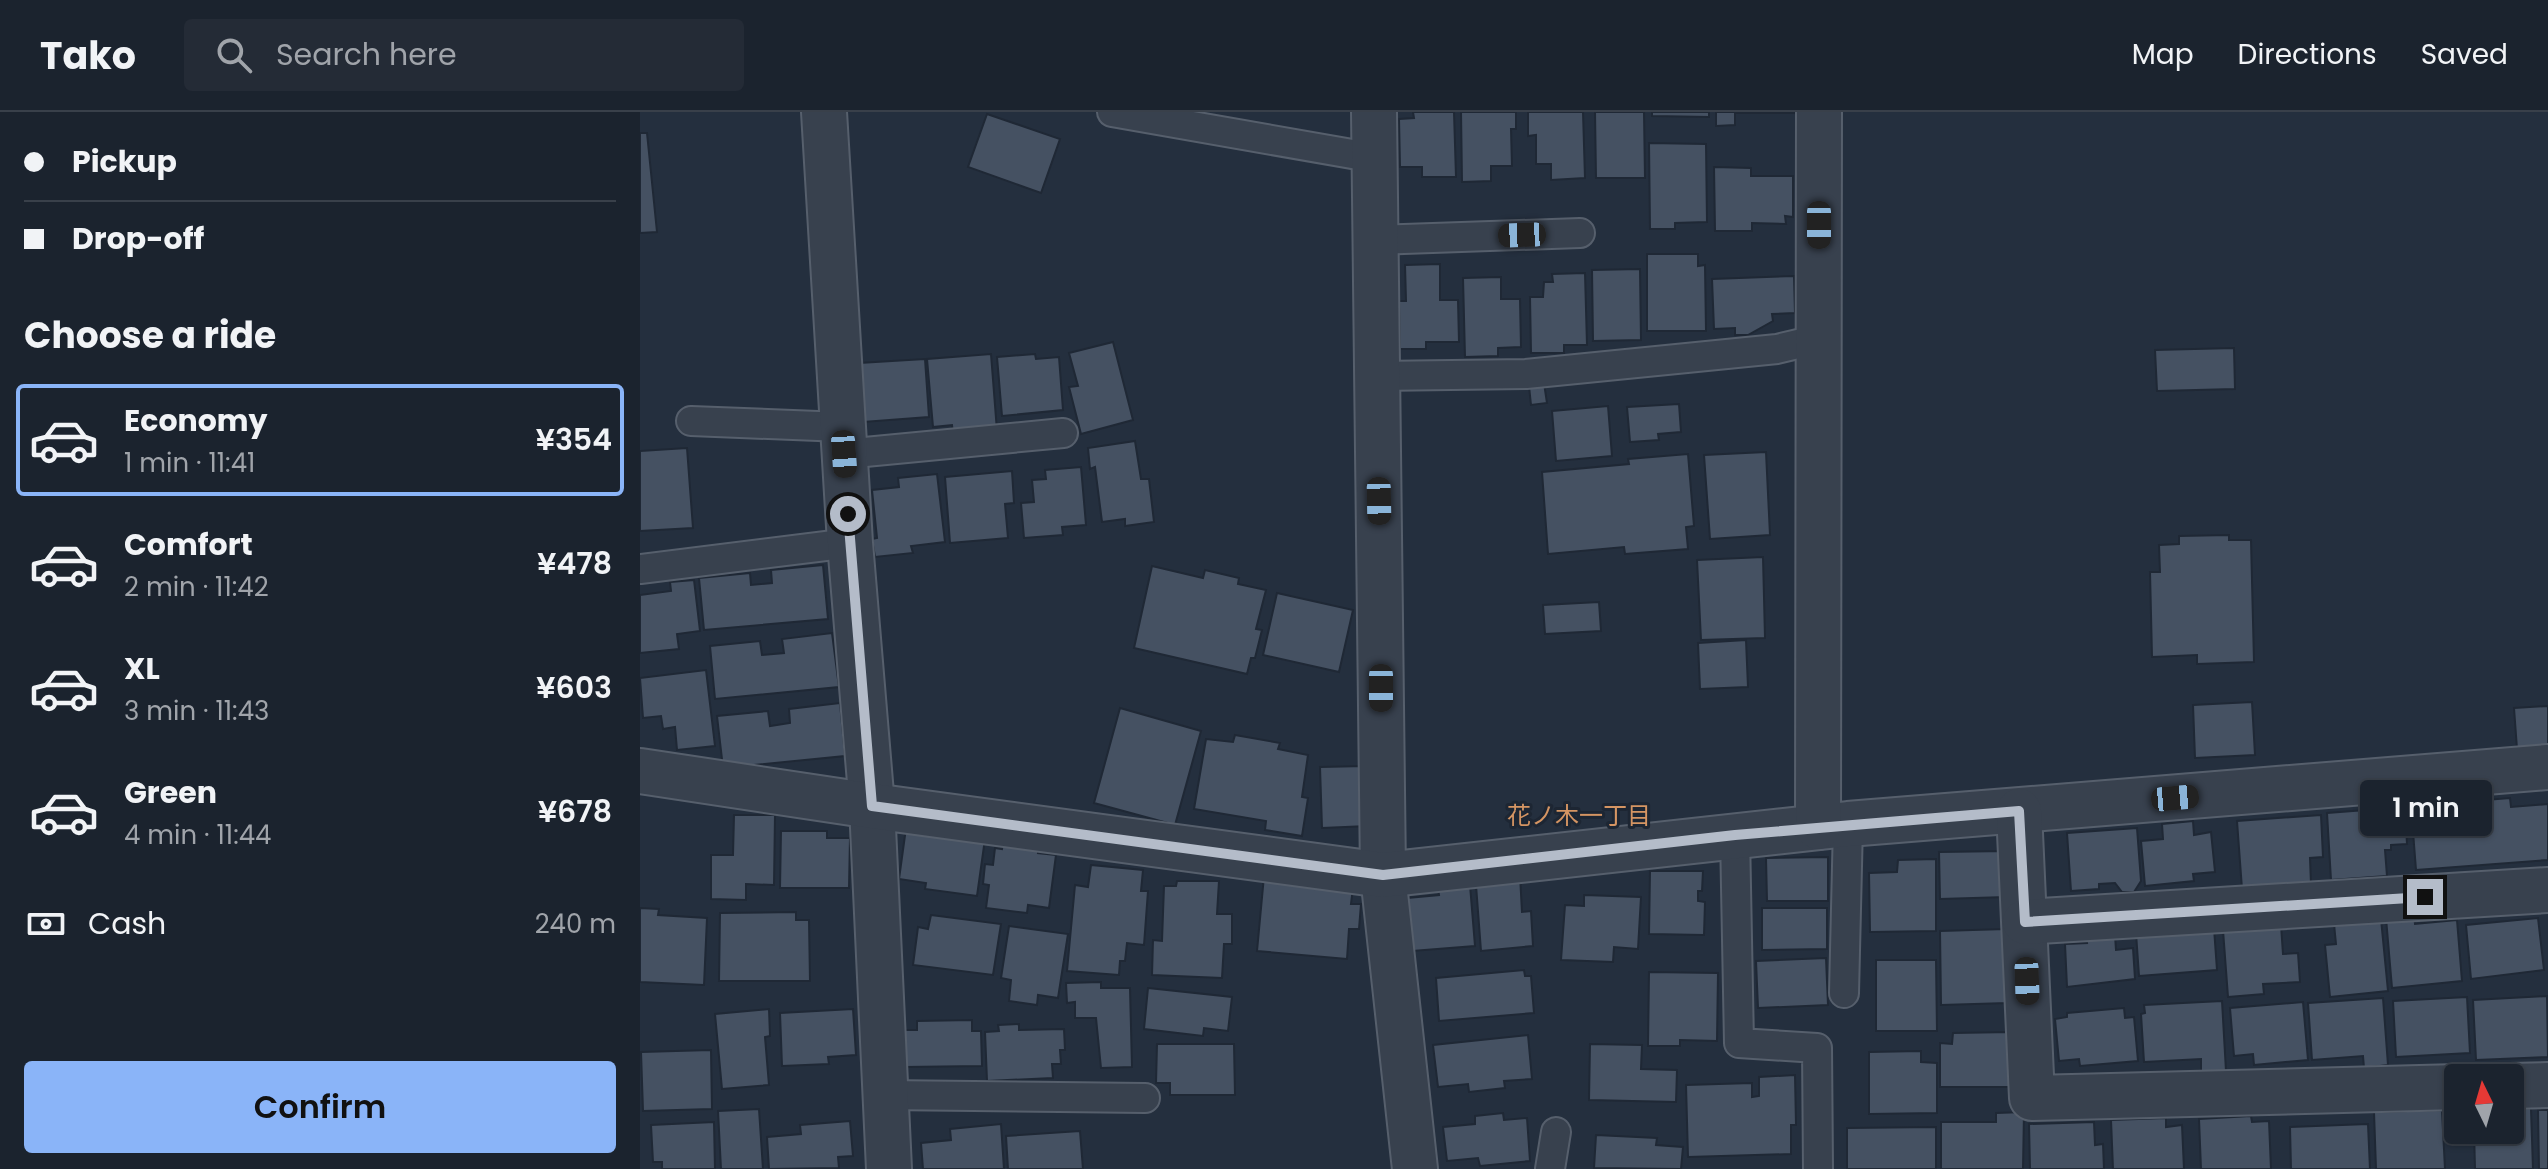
<!DOCTYPE html>
<meta charset="utf-8">
<style>
:root{--surface:#1b232e;--page:#242b36;--text:#f1f3f6;--muted:#a0a4aa;--line:#39404a;--accent:#8ab4f8}
body{margin:0;font-family:Poppins,"Noto Sans JP",sans-serif;background:var(--page);color:var(--text);height:100vh;display:flex;flex-direction:column;font-size:30px;white-space:nowrap}
*{box-sizing:border-box;margin:0}
p{font-size:26px;color:var(--muted)}
.icon{flex:none;width:44px;height:44px;fill:none;stroke:currentColor;stroke-width:2;stroke-linecap:round;stroke-linejoin:round}
.map{position:relative;flex:1;overflow:hidden}
.side{display:flex;flex-direction:column;background:var(--surface);width:640px}
.side>*{flex:none}
.banner{display:grid;align-content:center;height:176px;padding:0 24px;background:var(--surface)}
.needle{width:52px;rotate:355deg}
.tools{position:absolute;left:1804px;top:952px;display:grid;gap:16px}
.tools a{display:grid;place-items:center;width:80px;height:80px;border-radius:8px;background:var(--surface);box-shadow:0 2px 6px #0004,0 0 0 2px var(--line);font-size:40px}
.end{position:absolute;width:36px;height:36px;margin:-18px;border:10px solid #b4bcc9;background:#111;box-shadow:0 0 0 4px #111}
.from{border-radius:50%}
.bubble{position:absolute;height:56px;border-radius:8px;background:var(--surface);box-shadow:0 2px 6px #0004,0 0 0 2px var(--line);font-size:26px;font-weight:600;line-height:56px;text-align:center}
.car{position:absolute;width:24px;height:48px;margin:-24px -12px;border-radius:10px;box-shadow:0 0 6px 2px #0007;background:linear-gradient(#222 24%,#8ab4d8 0 40%,#222 0 76%,#8ab4d8 0 86%,#222 0)}
.banner b{display:flex;align-items:center;gap:28px;height:76px;font-size:30px}
.banner b+b{border-top:2px solid var(--line)}
.banner i{width:20px;height:20px;background:var(--text)}
ul{padding:0;list-style:none}
li{display:flex;align-items:center;gap:24px;height:112px;margin:0 16px 12px;padding:0 8px;border:4px solid transparent;border-radius:8px}
li div{flex:1}
li b{display:block;font-size:30px}
li em{font-style:normal;font-weight:600}
li.on{border-color:var(--accent)}
li>.icon{width:72px;height:72px;stroke-width:1.5}
h2{padding:0 24px;font-size:36px;line-height:96px}
.pay{display:flex;align-items:center;gap:20px;height:88px;padding:0 24px;font-size:30px}
.pay p{margin-inline-start:auto}
.cta{display:flex;gap:16px;margin-top:auto;padding:16px 24px}
.cta a{flex:1;height:92px;border-radius:8px;background:var(--accent);color:#111;font-size:32px;font-weight:600;line-height:92px;text-align:center}
header{display:flex;align-items:center;gap:48px;box-sizing:border-box;height:112px;padding:0 40px;background:var(--surface);border-bottom:2px solid var(--line)}
header strong{font-size:38px}
nav{display:flex;gap:44px;margin-inline-start:auto;font-size:28px}
.search{width:560px;height:72px;background:var(--page);display:flex;align-items:center;gap:20px;box-sizing:border-box;padding:0 28px;border-radius:8px;color:var(--muted);font-size:30px}
main{display:flex;flex:1;min-height:0}
.map>svg:first-child{display:block}
.building{fill:#455162;stroke:#1f2835;stroke-width:2}
.lines{fill:none;stroke-linecap:round;stroke-linejoin:round}
.lane-casing{stroke:#565f6c;stroke-width:32}
.street-casing{stroke:#565f6c;stroke-width:48}
.lane{stroke:#38414e;stroke-width:28}
.street{stroke:#38414e;stroke-width:44}
.route{stroke:#b4bcc9;stroke-width:10}
.labels{text-anchor:middle;dominant-baseline:central;stroke-width:6;stroke-linejoin:round;paint-order:stroke}
.neighbourhood-label{font-size:24px;fill:#d59563;stroke:#1d2633}
</style>
<header>
<strong>Tako</strong>
<div class="search"><svg class="icon" aria-label="search" viewBox="0 0 24 24"><circle cx="10" cy="10" r="6"/><path d="M15 15l6 6"/></svg>Search here</div>
<nav><a>Map</a><a>Directions</a><a>Saved</a></nav>
</header>
<main>
<section class="side">
<div class="banner">
<b><i class="from"></i>Pickup</b>
<b><i></i>Drop-off</b>
</div>
<h2>Choose a ride</h2>
<ul>
<li class="on"><svg class="icon" aria-label="car" viewBox="0 0 24 24"><path d="M5 17H2v-5l4-1 3-4h7l3 4 3 1v5h-3M9 17h6M6 11h13"/><circle cx="7" cy="17" r="2"/><circle cx="17" cy="17" r="2"/></svg><div><b>Economy</b><p>1 min · 11:41</p></div><em>¥354</em></li>
<li><svg class="icon" aria-label="car" viewBox="0 0 24 24"><path d="M5 17H2v-5l4-1 3-4h7l3 4 3 1v5h-3M9 17h6M6 11h13"/><circle cx="7" cy="17" r="2"/><circle cx="17" cy="17" r="2"/></svg><div><b>Comfort</b><p>2 min · 11:42</p></div><em>¥478</em></li>
<li><svg class="icon" aria-label="car" viewBox="0 0 24 24"><path d="M5 17H2v-5l4-1 3-4h7l3 4 3 1v5h-3M9 17h6M6 11h13"/><circle cx="7" cy="17" r="2"/><circle cx="17" cy="17" r="2"/></svg><div><b>XL</b><p>3 min · 11:43</p></div><em>¥603</em></li>
<li><svg class="icon" aria-label="car" viewBox="0 0 24 24"><path d="M5 17H2v-5l4-1 3-4h7l3 4 3 1v5h-3M9 17h6M6 11h13"/><circle cx="7" cy="17" r="2"/><circle cx="17" cy="17" r="2"/></svg><div><b>Green</b><p>4 min · 11:44</p></div><em>¥678</em></li>
</ul>
<div class="pay"><svg class="icon" aria-label="cash" viewBox="0 0 24 24"><path d="M3 7h18v10H3z"/><circle cx="12" cy="12" r="2"/></svg>Cash<p>240 m</p></div>
<div class="cta"><a>Confirm</a></div>
</section>
<div class="map">
<svg width="1908" height="1057" viewBox="0 0 1908 1057">
<rect width="100%" height="100%" fill="#242f3e"/>
<g class="building">
<path d="M773,0H814L816,65H782V55H760L759,7L774,6Z"/>
<path d="M821,0H876V17H871L872,54H851V69L822,70Z"/>
<path d="M888,0H943L945,66L911,68V52H896V23L888,24Z"/>
<path d="M955,0H1004L1005,66H956Z"/>
<path d="M1012,0H1069V5L1012,4Z"/>
<path d="M1076,0H1155V1H1095V13L1076,14Z"/>
<path d="M347,2L420,27L401,81L328,55Z"/>
<path d="M0,21H7L17,120L0,121Z"/>
<path d="M1009,31L1066,32L1067,110L1035,111V117H1010Z"/>
<path d="M1074,55L1111,56V64H1153V105L1145,104L1146,112L1112,111V119H1075Z"/>
<path d="M1007,142H1058V154L1065,153L1066,219H1007Z"/>
<path d="M800,152V188H818L819,230H786V237H760L759,189H766L765,153Z"/>
<path d="M1000,157L1001,228L953,229L952,158Z"/>
<path d="M945,161L947,233H924V241H891L890,185H903L904,170H913L912,162Z"/>
<path d="M1154,164L1155,201L1132,202L1133,209L1108,223H1095V216L1074,217L1072,167Z"/>
<path d="M861,165V187H880L881,235L858,236V244L825,245L823,166Z"/>
<path d="M473,230L493,308L441,322L429,275L438,274L429,241Z"/>
<path d="M1594,236L1595,277L1517,279L1515,238Z"/>
<path d="M351,242L357,319L313,322L312,313L293,315L287,247Z"/>
<path d="M395,242L396,247L419,245L423,298L362,304L357,245Z"/>
<path d="M285,247L289,305L223,310L219,251Z"/>
<path d="M904,271L907,291L891,293L889,274Z"/>
<path d="M1039,292L1041,320L1018,322L1019,328L990,330L987,295Z"/>
<path d="M968,294L972,344L916,349L912,299Z"/>
<path d="M495,329L501,367H509L514,410L485,414V407L462,410L455,355L450,357L448,336Z"/>
<path d="M47,336L53,416L0,419V339Z"/>
<path d="M1126,340L1130,423L1070,427L1064,343Z"/>
<path d="M1048,342L1054,414L1046,415L1048,437L985,442L984,435L908,442L902,360L989,352L988,347Z"/>
<path d="M441,355L446,413L422,415L423,423L384,426L381,391L394,390L392,368L406,367L405,358Z"/>
<path d="M372,359L374,391L365,392L368,426L310,431L305,365Z"/>
<path d="M297,362L305,430L271,434L273,441L235,445L232,427L237,426L232,378L259,375L258,366Z"/>
<path d="M1589,423V428H1611L1614,550L1557,552V543L1512,545L1510,460H1520L1519,433L1539,432V424Z"/>
<path d="M1123,445L1125,526L1061,528L1057,448Z"/>
<path d="M183,453L188,507L64,518L59,466L110,461L111,473L132,471L131,458Z"/>
<path d="M512,454L563,466L565,458L599,466L598,472L626,478L616,517L622,518L615,546H611L607,562L494,536Z"/>
<path d="M54,468L60,519L37,522L39,537L0,541V483L31,479L30,470Z"/>
<path d="M637,481L713,498L699,560L623,543Z"/>
<path d="M959,490L961,519L905,522L903,493Z"/>
<path d="M192,521L199,575L75,587L70,534L120,529L122,543L144,541L142,527Z"/>
<path d="M1106,528L1108,575L1060,577L1058,531Z"/>
<path d="M66,558L75,634L37,638L35,615L23,617L21,604L3,606L0,566Z"/>
<path d="M1612,590L1615,643L1555,646L1553,593Z"/>
<path d="M200,591L205,644L83,656L77,604L128,599L130,614L150,611L149,597Z"/>
<path d="M1908,594V635L1877,637L1874,596Z"/>
<path d="M480,596L561,619L535,713L454,691Z"/>
<path d="M595,623L640,631L638,637L668,643L662,685L668,686L662,724L625,718L626,709L554,697L566,627L593,630Z"/>
<path d="M725,654L728,714L682,716L680,655Z"/>
<path d="M1870,686L1871,695L1908,692V748L1776,758L1771,694Z"/>
<path d="M1765,695L1767,732L1751,733V738H1745L1747,764L1691,768L1687,701Z"/>
<path d="M94,703H135L134,773L106,772V788L71,787V743H93Z"/>
<path d="M1681,703L1683,745L1670,746L1671,772L1602,777L1597,709Z"/>
<path d="M1553,709L1554,723L1571,720L1575,760L1553,762L1554,769L1505,774L1501,729L1523,727L1522,712Z"/>
<path d="M266,716L345,727L337,784L285,777L286,771L259,767Z"/>
<path d="M1497,716L1501,769L1494,780H1482L1475,771L1459,772V777L1431,779L1427,721Z"/>
<path d="M141,719H187V726H210L209,776H140Z"/>
<path d="M363,729L399,734L398,741L416,743L409,796L388,793L387,801L346,796L349,773L343,772L345,752L353,753L355,736L362,737Z"/>
<path d="M1366,739L1367,785L1300,787L1299,740Z"/>
<path d="M1188,745V789H1127L1126,746Z"/>
<path d="M1296,747V819L1230,820L1229,761L1257,760L1258,748Z"/>
<path d="M451,753L503,758L501,779H508L504,833L487,831L485,849H480L479,863L427,859L435,773L448,775Z"/>
<path d="M1010,759H1063L1062,779H1058V789L1065,790L1064,823L1009,822Z"/>
<path d="M880,763L882,800L891,799L893,834L841,839L836,773Z"/>
<path d="M624,764L714,767L711,792H721L719,817H709L707,847L617,839Z"/>
<path d="M537,769H579L577,802H592V832H584L582,866L512,863L513,828L522,829L524,774H536Z"/>
<path d="M830,773L835,834L772,839L767,786L799,783L798,776Z"/>
<path d="M944,783L1001,785L998,837L974,835L973,850L921,848L925,793L944,794Z"/>
<path d="M0,796L19,797L18,803L67,806L64,873L0,870Z"/>
<path d="M1122,796H1187V837L1122,838Z"/>
<path d="M156,800V808H169L170,869H79L80,801Z"/>
<path d="M291,803L361,812L353,863L273,853L278,815L288,817Z"/>
<path d="M1774,803L1775,812L1817,808L1822,869L1752,876L1746,806Z"/>
<path d="M1898,806L1904,858L1831,867L1826,813Z"/>
<path d="M1741,807L1748,879L1690,885L1685,833L1696,832L1694,812Z"/>
<path d="M1641,813L1643,842L1658,841L1660,870L1623,872L1624,882L1588,885L1583,818Z"/>
<path d="M369,814L428,822L418,886L398,883L397,893L369,889L371,868L361,866Z"/>
<path d="M1574,816L1577,858L1499,864L1496,821Z"/>
<path d="M1366,817L1368,891L1301,893L1300,819Z"/>
<path d="M1475,823L1476,838L1493,836L1495,867L1427,875L1425,832L1447,831L1446,824Z"/>
<path d="M1186,846L1188,893L1118,896L1116,849Z"/>
<path d="M1236,848H1296L1297,919H1236Z"/>
<path d="M884,858L885,864H891L894,901L799,909L796,866Z"/>
<path d="M1009,860L1078,861L1077,929L1040,928V934H1008Z"/>
<path d="M461,870V876H490L492,955L461,956L456,906H435V890L427,891L426,871Z"/>
<path d="M508,876L592,885L588,919L564,916L563,924L504,917Z"/>
<path d="M1907,884L1908,945L1836,948L1833,888Z"/>
<path d="M1827,885L1830,941L1756,945L1753,889Z"/>
<path d="M1743,886L1748,953L1724,956L1723,944L1672,948L1668,891Z"/>
<path d="M1582,889L1586,959L1561,960V947L1504,950L1501,902L1505,901L1504,893Z"/>
<path d="M1663,890L1668,948L1614,953L1613,942L1594,944L1590,896Z"/>
<path d="M1484,896L1485,906L1494,905L1498,949L1440,954L1439,947L1419,949L1415,907L1427,905V901Z"/>
<path d="M129,897L130,924L125,925L129,973L82,977L75,902Z"/>
<path d="M213,897L216,943L188,945L189,952L142,954L140,901Z"/>
<path d="M332,908V919H341L342,954L264,955L263,918H277V909Z"/>
<path d="M379,912V918L424,917L425,938H420L421,952H412L413,966L347,969L345,920L359,919L358,913Z"/>
<path d="M1372,920V975H1300V931L1312,932L1313,921Z"/>
<path d="M888,923L892,967L864,969L865,976L829,980L828,972L798,975L793,933Z"/>
<path d="M517,932H594L595,983H530V971H516Z"/>
<path d="M950,932L1002,933L1001,957L1037,958L1036,990L949,988Z"/>
<path d="M71,938L72,997L3,999L1,940Z"/>
<path d="M1281,939V950L1297,951V1001L1229,1002V940Z"/>
<path d="M1155,963L1156,1013H1151V1042L1048,1045L1046,973L1112,971V985L1119,984V965Z"/>
<path d="M1891,996L1893,1057H1835L1834,1018H1870V997Z"/>
<path d="M119,997L123,1057H81L78,999Z"/>
<path d="M1802,998L1805,1057H1736L1734,1000Z"/>
<path d="M1898,998H1908V1057H1899Z"/>
<path d="M1384,1000L1383,1057H1301V1010H1356V1001Z"/>
<path d="M863,1001L864,1008L887,1006L890,1049L840,1054L838,1046L807,1049L803,1015L835,1012V1004Z"/>
<path d="M1611,1004L1612,1010L1629,1009L1631,1057H1561L1559,1007Z"/>
<path d="M1526,1006V1015L1542,1013L1544,1057H1473L1471,1008Z"/>
<path d="M210,1009L213,1044L198,1045L199,1056L129,1057L127,1025L161,1022L160,1013Z"/>
<path d="M74,1010L75,1057H22V1050H13L11,1013Z"/>
<path d="M1454,1010L1455,1033L1463,1032L1464,1057H1390L1389,1012Z"/>
<path d="M361,1012L364,1057H283L281,1031L311,1028L310,1017Z"/>
<path d="M1728,1012L1730,1057H1651L1650,1015Z"/>
<path d="M1296,1015V1057H1207V1016Z"/>
<path d="M440,1019L443,1057H368L366,1024Z"/>
<path d="M956,1023L1017,1026L1016,1033L1043,1035L1041,1057L954,1056Z"/>
</g>
<g class="lines">
<defs>
<g id="lane">
<path d="M472,0L735,46"/>
<path d="M735,128L940,121"/>
<path d="M737,264L886,262L1137,237L1179,227"/>
<path d="M51,309L203,315"/>
<path d="M204,342L423,321"/>
<path d="M0,457L210,431"/>
<path d="M1095,723L1099,931L1177,936L1178,1057"/>
<path d="M1204,881L1208,712"/>
<path d="M244,983L505,986"/>
<path d="M910,1057L916,1020"/>
</g>
<g id="street">
<path d="M184,0L210,431L232,694L249,1057"/>
<path d="M734,0L743,763L775,1057"/>
<path d="M0,659L232,694L743,763L1208,712L1908,655"/>
<path d="M1379,699L1392,986L1818,975"/>
<path d="M1178,715L1179,0"/>
<path d="M1385,810L1908,778"/>
<path d="M1870,974L1908,973"/>
</g>
</defs>
<use href="#lane" class="lane-casing"/>
<use href="#street" class="street-casing"/>
<use href="#lane" class="lane"/>
<use href="#street" class="street"/>
</g>
<g class="lines">
<path class="route" d="M208,402L232,694L743,763L1095,723L1379,699L1385,810L1785,785"/>
</g>
<g class="labels">
<g class="neighbourhood-label">
<text x="939" y="703">花ノ木一丁目</text>
</g>
</g>
</svg>
<div class="tools">
<a><svg class="needle" viewBox="-14 -14 28 28"><path d="M0-13l5 13h-10z" fill="#e53935"/><path d="M0 13l5-13h-10z" fill="#a0a4aa"/></svg></a>
</div>
<i class="end from" style="left:208px;top:402px"></i>
<i class="end" style="left:1785px;top:785px"></i>
<div class="bubble" style="left:1720px;top:668px;width:132px">1 min</div>
<i class="car" style="left:1179px;top:113px;rotate:180deg"></i>
<i class="car" style="left:882px;top:123px;rotate:268deg"></i>
<i class="car" style="left:204px;top:342px;rotate:176deg"></i>
<i class="car" style="left:739px;top:389px;rotate:179deg"></i>
<i class="car" style="left:741px;top:576px;rotate:180deg"></i>
<i class="car" style="left:1535px;top:686px;rotate:85deg"></i>
<i class="car" style="left:1387px;top:869px;rotate:178deg"></i>
</div>
</main>
